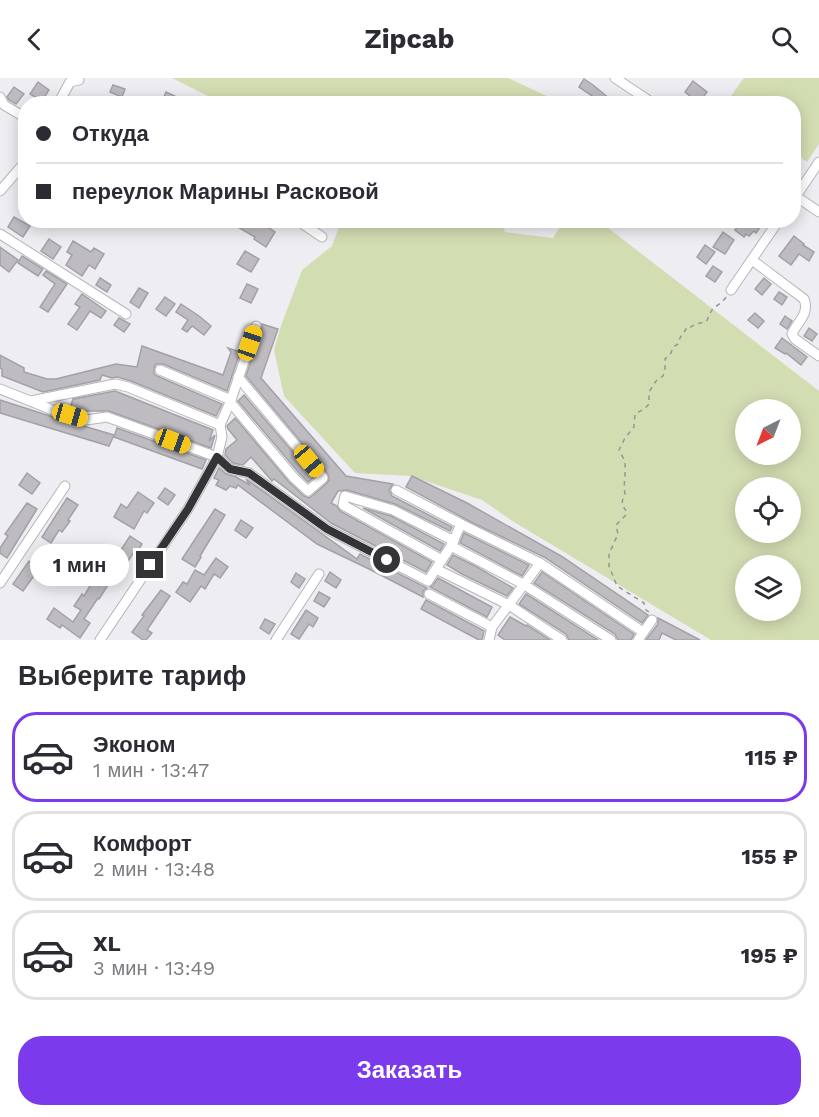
<!DOCTYPE html>
<html lang="ru">
<meta charset="utf-8">
<style>
:root{--surface:#fff;--page:#f2f2f3;--text:#2b2b33;--muted:#7c7c81;--line:#e1e1e2;--accent:#7c3aed}
body{margin:0;font-family:"Work Sans",sans-serif;background:var(--page);color:var(--text);height:100vh;display:flex;flex-direction:column;font-size:22px;white-space:nowrap}
*{box-sizing:border-box;margin:0}
p{font-size:20px;color:var(--muted)}
.icon{flex:none;width:33px;height:33px;fill:none;stroke:currentColor;stroke-width:2;stroke-linecap:round;stroke-linejoin:round}
.map{position:relative;height:562px;overflow:hidden}
.drawer{display:flex;flex-direction:column;background:var(--surface);flex:1}
.drawer>*{flex:none}
.hud{position:absolute;left:18px;top:18px;width:783px;height:132px;border-radius:24px;box-shadow:0 3px 15px #0003;display:grid;align-content:center;height:132px;padding:0 18px;background:var(--surface)}
.needle{width:39px;rotate:222deg}
.tools{position:absolute;left:735px;top:321px;display:grid;gap:12px}
.tools a{display:grid;place-items:center;width:66px;height:66px;border-radius:50%;background:var(--surface);box-shadow:0 3px 15px #0003;font-size:30px}
.end{position:absolute;width:27px;height:27px;margin:-14px;border:8px solid #343436;background:#fff;box-shadow:0 0 0 3px #fff}
.from{border-radius:50%}
.bubble{position:absolute;height:42px;border-radius:21px;background:var(--surface);box-shadow:0 3px 15px #0003;font-size:20px;font-weight:700;line-height:42px;text-align:center}
.car{position:absolute;width:18px;height:36px;margin:-18px -9px;border-radius:8px;box-shadow:0 0 4px 2px #0007;background:linear-gradient(#f5c518 24%,#345 0 40%,#f5c518 0 76%,#345 0 86%,#f5c518 0)}
.hud b{display:flex;align-items:center;gap:21px;height:57px;font-size:22px}
.hud b+b{border-top:2px solid var(--line)}
.hud i{width:15px;height:15px;background:var(--text)}
ul{padding:0;list-style:none}
li{display:flex;align-items:center;gap:18px;height:90px;margin:0 12px 9px;padding:0 6px;border:3px solid var(--line);border-radius:24px}
li div{flex:1}
li b{display:block;font-size:22px}
li em{font-style:normal;font-weight:700}
li.active{border-color:var(--accent)}
li>.icon{width:54px;height:54px;stroke-width:1.5}
h2{padding:0 18px;font-size:27px;line-height:72px}
.cta{display:flex;gap:12px;margin-top:auto;padding:12px 18px}
.cta a{flex:1;height:69px;border-radius:24px;background:var(--accent);color:#fff;font-size:24px;font-weight:700;line-height:69px;text-align:center}
header{display:flex;justify-content:space-between;align-items:center;height:78px;padding:0 18px;background:var(--surface);font-size:27px;font-weight:700}
.map>svg:first-child{display:block}
.green{fill:#d3ddb2;fill-rule:evenodd}
.building{fill:#bebcc0;stroke:#a3a1a5;stroke-width:1.5}
.lines{fill:none;stroke-linecap:round;stroke-linejoin:round}
.minor-casing{stroke:#b6b6ba;stroke-width:11}
.path{stroke:#959599;stroke-width:1.5;stroke-dasharray:4.5 4.5;stroke-linecap:butt}
.minor{stroke:#fff;stroke-width:9}
.route{stroke:#343436;stroke-width:8}
</style>
<header><svg class="icon" aria-label="back" viewBox="0 0 24 24"><path d="M15 5l-7 7 7 7"/></svg>Zipcab<svg class="icon" aria-label="search" viewBox="0 0 24 24"><circle cx="10" cy="10" r="6"/><path d="M15 15l6 6"/></svg></header>
<div class="map">
<svg width="819" height="562" viewBox="0 0 819 562">
<rect width="100%" height="100%" fill="#ededf2"/>
<g class="green">
<path d="M172,0H508L562,25H222Z"/>
<path d="M744,0H819V66L807,84L794,74V26L726,25Z"/>
<path d="M341,143H500L505,154L553,160L564,143H599L819,313V562H711L514,444L482,422L411,398L355,395L284,318L274,272L281,248L302,192L332,168ZM746,332H790V376H746ZM746,410H790V454H746ZM746,488H790V532H746Z"/>
</g>
<g class="building">
<path d="M584,1L593,7L616,26H600L592,19V18L579,9Z"/>
<path d="M693,3L707,14L699,25L685,14Z"/>
<path d="M38,4L49,12L42,23L30,16Z"/>
<path d="M113,7L125,11L122,19L110,14Z"/>
<path d="M14,9L24,16L16,26L9,22L7,19Z"/>
<path d="M166,14L179,20L176,26H161Z"/>
<path d="M14,139L30,148L23,159L8,149Z"/>
<path d="M239,142H257L275,154L266,169L254,161L255,159L236,148Z"/>
<path d="M742,142H765L756,155L754,153L749,158L746,156L744,159L735,152Z"/>
<path d="M723,154L734,162L725,176L713,169Z"/>
<path d="M794,158L804,166L803,167L814,174L809,183L799,176L791,187L779,178Z"/>
<path d="M49,161L61,169L53,181L41,173Z"/>
<path d="M73,163L91,174L94,170L104,176L95,191L89,187L82,198L66,187L72,177L67,174Z"/>
<path d="M705,167L715,174L706,186L697,179Z"/>
<path d="M0,169L18,182L9,194L0,187Z"/>
<path d="M245,173L259,181L251,194L237,186Z"/>
<path d="M22,178L43,191L38,198L18,185Z"/>
<path d="M713,188L722,194L715,204L706,198Z"/>
<path d="M46,193L67,206L48,234L40,229L55,206L43,197Z"/>
<path d="M100,200L111,207L107,214L96,207Z"/>
<path d="M764,200L771,206L762,217L755,211Z"/>
<path d="M247,206L258,211L251,225L240,220Z"/>
<path d="M139,210L148,215L139,230L130,224Z"/>
<path d="M779,214L787,219L782,227L774,221Z"/>
<path d="M82,216L106,233L101,240L90,233L77,252L68,246L80,229L75,226Z"/>
<path d="M165,219L175,226L166,238L156,231Z"/>
<path d="M181,226L199,238L211,248L204,257L192,248L187,254L182,251L188,242L176,234Z"/>
<path d="M755,235L764,243L758,250L748,242Z"/>
<path d="M785,238L792,243L787,251L780,246Z"/>
<path d="M119,240L130,246L124,254L114,247Z"/>
<path d="M262,246L278,251L261,300L346,398L393,406L389,412L392,418L452,449L450,453L395,426L347,412L338,413L331,425L337,428L340,433L432,484L426,494L331,445L274,401L272,403L251,379L243,387L233,385L225,377L226,371L237,362L228,351L227,348L235,340L289,404L304,418L309,420L312,418L327,405L329,402L328,396L246,298L262,250Z"/>
<path d="M809,250L817,256L812,263L804,258Z"/>
<path d="M782,260L807,279L801,287L786,275L785,276L775,270Z"/>
<path d="M142,268L223,297L231,274L228,270L240,274L227,313L163,286H156L154,290V296L157,298L222,326L216,338L131,303L117,299L112,300L102,297L100,302L43,314L2,298V291L0,290V277L24,290V294L47,301H56L116,286L137,289Z"/>
<path d="M115,313L213,352L209,363L215,357L211,370L109,333H78L70,330L73,321Z"/>
<path d="M244,317L314,399L308,404L299,395L238,323Z"/>
<path d="M0,322L53,339L114,357L109,368L0,335Z"/>
<path d="M117,350L206,382L202,391L114,359Z"/>
<path d="M219,390L226,396L236,399L250,407L246,401L357,481L360,476L427,510L423,513V519L369,491L317,466L238,407L236,410L230,408L226,412L216,407L219,402L214,400Z"/>
<path d="M27,395L40,405L32,416L19,407Z"/>
<path d="M412,398L467,425L561,478L648,537L642,545L544,479L471,444L406,409Z"/>
<path d="M165,410L175,417L168,427L158,420Z"/>
<path d="M138,414L154,425L147,435L144,433L134,451L114,439L121,426L127,430Z"/>
<path d="M67,420L78,427L68,442L70,443L62,454L59,452L51,465L42,459Z"/>
<path d="M27,425L37,431L7,480L0,475V470L8,458L5,456Z"/>
<path d="M363,430L391,438L444,466L440,473Z"/>
<path d="M215,431L225,437L200,478L201,479L195,489L182,481Z"/>
<path d="M241,442L253,450L246,460L235,452Z"/>
<path d="M464,455L529,487L526,492L522,498L460,465Z"/>
<path d="M130,458L142,466L136,476L134,474L123,491L110,483L117,473L119,475Z"/>
<path d="M52,471L66,479L57,495L43,487Z"/>
<path d="M96,477L111,487L100,502L108,507L99,521L98,520L84,541L90,545L80,560L62,547L60,550L47,541L54,530L73,544L81,532L74,528L82,516L84,518L99,493L90,486Z"/>
<path d="M453,477L477,489L513,510L507,518L462,496L447,487Z"/>
<path d="M216,480L228,489L220,500L214,496L205,511L201,508L190,524L176,514L183,504L187,506L195,492L204,497Z"/>
<path d="M29,483L39,491L23,513L13,506Z"/>
<path d="M330,494L341,502L336,510L325,503Z"/>
<path d="M542,494L634,556L631,562H618L615,556L534,505Z"/>
<path d="M296,495L305,501L299,510L291,504Z"/>
<path d="M438,500L492,529L487,539L430,509L433,507Z"/>
<path d="M161,512L170,518L147,552L152,555L146,562H143L132,554L144,538L142,537Z"/>
<path d="M319,514L330,520L324,529L314,523Z"/>
<path d="M526,516L598,562H569L566,556L519,526Z"/>
<path d="M426,522L484,553L482,562H479L421,531Z"/>
<path d="M306,532L318,540L313,549L309,546L299,561L291,556Z"/>
<path d="M510,539L526,548L527,547L550,562H505L498,557Z"/>
<path d="M658,540L700,562H676L662,555L659,562H646L658,546Z"/>
<path d="M265,541L275,546L269,556L260,550Z"/>
</g>
<g class="lines">
<defs>
<g id="minor">
<path d="M615,0L654,26"/>
<path d="M0,19L4,27L26,40"/>
<path d="M58,26L70,4L79,2"/>
<path d="M77,26L87,24L93,26"/>
<path d="M0,113L26,83"/>
<path d="M794,117L819,134"/>
<path d="M794,121L819,84"/>
<path d="M297,142L322,159"/>
<path d="M0,156L126,236"/>
<path d="M752,182L804,221C810,236 797,244 792,256L795,261L819,278"/>
<path d="M731,212L779,142"/>
<path d="M160,292L231,322"/>
<path d="M0,311L55,333L86,342L107,339L217,379L230,391L249,395L327,451L428,503L451,468L461,446L396,412"/>
<path d="M31,323L115,306L128,309L220,347"/>
<path d="M230,324L294,400L308,413L323,400L238,299"/>
<path d="M461,446L540,485"/>
<path d="M451,468L523,506L611,562"/>
<path d="M442,482L343,427L345,418L393,432L454,463"/>
<path d="M436,491L509,527L562,562"/>
<path d="M0,505L65,408"/>
<path d="M429,516L492,549"/>
<path d="M100,562L188,431L217,379L222,359L220,347L231,322L256,248"/>
<path d="M276,562L319,496"/>
<path d="M489,562L492,549L540,485L643,554"/>
<path d="M638,562L652,542"/>
</g>
</defs>
<use href="#minor" class="minor-casing"/>
<path class="path" d="M649,534L646,532L644,525L617,508L609,488V476L618,456L616,447L625,438L627,434C621,426 621,425 625,416C623,407 626,396 625,386C625,382 621,376 619,372L625,360L634,349L635,336L644,331L649,326V314L656,303L663,298L665,292V281L671,275L673,269L678,266C680,257 684,256 687,249H691L695,246L706,244C709,240 709,235 713,231C717,227 722,225 727,218"/>
<use href="#minor" class="minor"/>
</g>
<g class="lines">
<path class="route" d="M150,487L188,431L217,379L230,391L249,395L327,451L387,482"/>
</g>
</svg>
<div class="tools">
<a><svg class="needle" viewBox="-14 -14 28 28"><path d="M0-13l5 13h-10z" fill="#e53935"/><path d="M0 13l5-13h-10z" fill="#7c7c81"/></svg></a>
<a><svg class="icon" aria-label="locate" viewBox="0 0 24 24"><circle cx="12" cy="12" r="6"/><path d="M12 2v4M12 18v4M2 12h4M18 12h4"/></svg></a>
<a><svg class="icon" aria-label="layers" viewBox="0 0 24 24"><path d="M12 4l9 5-9 5-9-5zM3 14l9 5 9-5"/></svg></a>
</div>
<i class="end from" style="left:387px;top:482px"></i>
<i class="end" style="left:150px;top:487px"></i>
<div class="bubble" style="left:30px;top:466px;width:99px">1 мин</div>
<i class="car" style="left:250px;top:265px;rotate:19deg"></i>
<i class="car" style="left:70px;top:337px;rotate:106deg"></i>
<i class="car" style="left:173px;top:363px;rotate:110deg"></i>
<i class="car" style="left:309px;top:383px;rotate:140deg"></i>
<div class="hud">
<b><i class="from"></i>Откуда</b>
<b><i></i>переулок Марины Расковой</b>
</div>
</div>
<section class="drawer">
<h2>Выберите тариф</h2>
<ul>
<li class="active"><svg class="icon" aria-label="car" viewBox="0 0 24 24"><path d="M5 17H2v-5l4-1 3-4h7l3 4 3 1v5h-3M9 17h6M6 11h13"/><circle cx="7" cy="17" r="2"/><circle cx="17" cy="17" r="2"/></svg><div><b>Эконом</b><p>1 мин · 13:47</p></div><em>115 ₽</em></li>
<li><svg class="icon" aria-label="car" viewBox="0 0 24 24"><path d="M5 17H2v-5l4-1 3-4h7l3 4 3 1v5h-3M9 17h6M6 11h13"/><circle cx="7" cy="17" r="2"/><circle cx="17" cy="17" r="2"/></svg><div><b>Комфорт</b><p>2 мин · 13:48</p></div><em>155 ₽</em></li>
<li><svg class="icon" aria-label="car" viewBox="0 0 24 24"><path d="M5 17H2v-5l4-1 3-4h7l3 4 3 1v5h-3M9 17h6M6 11h13"/><circle cx="7" cy="17" r="2"/><circle cx="17" cy="17" r="2"/></svg><div><b>XL</b><p>3 мин · 13:49</p></div><em>195 ₽</em></li>
</ul>
<div class="cta"><a>Заказать</a></div>
</section>
